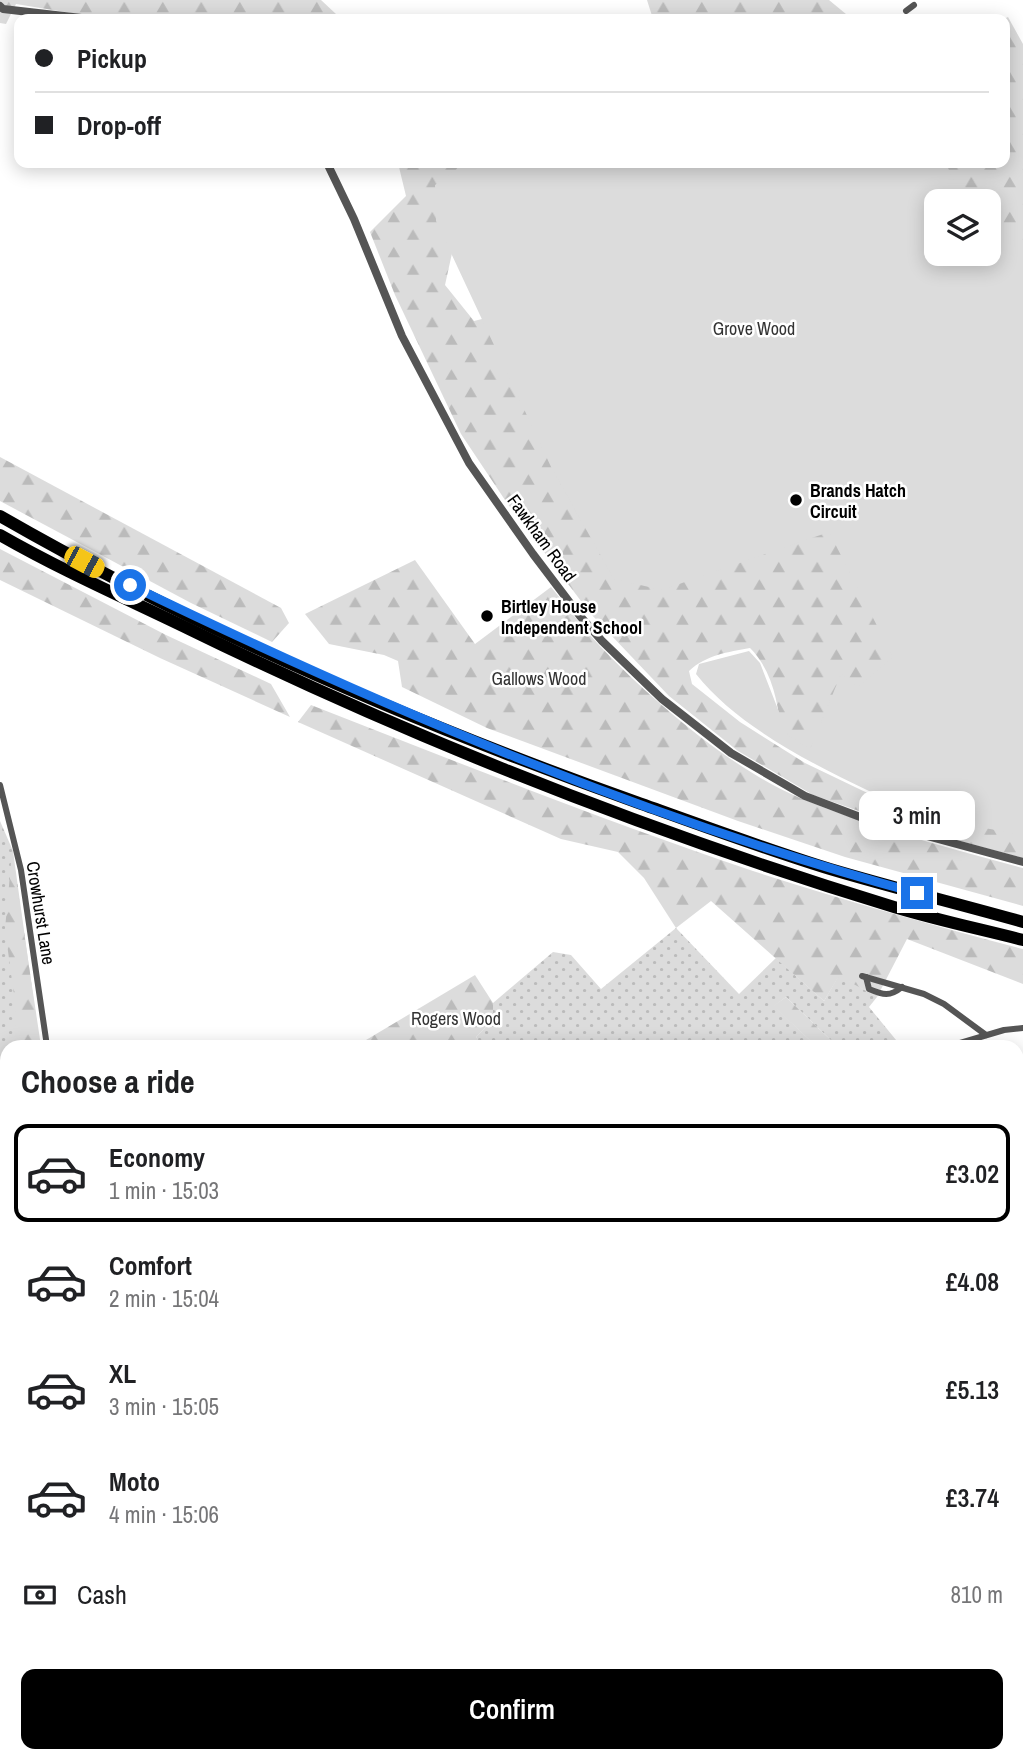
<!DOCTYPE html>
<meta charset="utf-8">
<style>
:root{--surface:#fff;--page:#f2f2f2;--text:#202124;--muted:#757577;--line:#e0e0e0;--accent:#000}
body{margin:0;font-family:"Archivo Narrow",sans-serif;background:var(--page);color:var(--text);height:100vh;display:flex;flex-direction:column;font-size:26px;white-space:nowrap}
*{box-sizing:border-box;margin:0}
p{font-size:23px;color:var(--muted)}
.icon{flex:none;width:38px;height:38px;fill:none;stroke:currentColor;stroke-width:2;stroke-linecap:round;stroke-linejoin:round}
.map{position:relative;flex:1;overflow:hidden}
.panel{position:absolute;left:0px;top:1040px;width:1024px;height:723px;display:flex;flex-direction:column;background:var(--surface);border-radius:21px 21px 0 0;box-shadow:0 4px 18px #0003}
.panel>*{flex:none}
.top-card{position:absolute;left:14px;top:14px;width:996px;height:154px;border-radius:14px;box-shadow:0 4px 18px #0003;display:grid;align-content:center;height:154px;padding:0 21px;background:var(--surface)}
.tools{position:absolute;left:924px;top:189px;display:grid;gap:14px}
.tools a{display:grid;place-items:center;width:77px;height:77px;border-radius:14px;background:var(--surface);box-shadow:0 4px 18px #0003;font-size:35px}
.end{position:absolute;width:32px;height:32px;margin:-16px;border:9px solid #1a73e8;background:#fff;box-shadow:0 0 0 4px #fff}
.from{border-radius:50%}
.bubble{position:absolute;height:49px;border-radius:14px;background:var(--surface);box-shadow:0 4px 18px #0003;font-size:23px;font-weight:600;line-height:49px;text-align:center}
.car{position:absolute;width:21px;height:42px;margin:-21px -10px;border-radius:9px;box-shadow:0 0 5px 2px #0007;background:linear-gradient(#f5c518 24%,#345 0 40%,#f5c518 0 76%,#345 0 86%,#f5c518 0)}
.top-card b{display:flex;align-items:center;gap:24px;height:66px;font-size:26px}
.top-card b+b{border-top:2px solid var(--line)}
.top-card i{width:18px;height:18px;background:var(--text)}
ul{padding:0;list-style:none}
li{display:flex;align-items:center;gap:21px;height:98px;margin:0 14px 10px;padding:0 7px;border:4px solid transparent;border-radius:14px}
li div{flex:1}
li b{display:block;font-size:26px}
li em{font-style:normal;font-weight:600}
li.active{border-color:var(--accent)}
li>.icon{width:63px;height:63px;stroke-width:1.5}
h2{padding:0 21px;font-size:32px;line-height:84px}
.pay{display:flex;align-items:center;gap:18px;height:77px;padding:0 21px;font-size:26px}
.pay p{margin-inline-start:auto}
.action{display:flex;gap:14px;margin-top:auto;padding:14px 21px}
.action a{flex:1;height:80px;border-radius:14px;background:var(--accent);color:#fff;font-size:28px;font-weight:600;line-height:80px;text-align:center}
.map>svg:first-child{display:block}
.grass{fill:url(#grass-dots)}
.forest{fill:url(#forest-firs)}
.green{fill:#dcdcdc}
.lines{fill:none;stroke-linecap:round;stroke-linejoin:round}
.minor{stroke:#555;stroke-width:6}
.tertiary{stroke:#555;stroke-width:8}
.motorway{stroke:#000;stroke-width:12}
.route{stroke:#1a73e8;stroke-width:9}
.poi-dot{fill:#000;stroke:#fff;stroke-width:2.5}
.labels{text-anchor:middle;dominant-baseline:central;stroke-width:5;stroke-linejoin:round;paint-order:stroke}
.park-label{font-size:18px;fill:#333;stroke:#fff}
.poi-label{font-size:18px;font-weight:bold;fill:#000;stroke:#fff;text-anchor:start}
.street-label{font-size:18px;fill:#000;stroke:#fff}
</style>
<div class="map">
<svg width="1023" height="1762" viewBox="0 0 1023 1762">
<defs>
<pattern id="grass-dots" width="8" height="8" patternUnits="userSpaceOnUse" patternTransform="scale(1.75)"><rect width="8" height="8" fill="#dcdcdc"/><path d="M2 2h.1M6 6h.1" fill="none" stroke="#bbb" stroke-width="1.8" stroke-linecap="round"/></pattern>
<pattern id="forest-firs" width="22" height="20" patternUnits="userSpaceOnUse" patternTransform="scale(1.75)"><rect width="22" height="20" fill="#dcdcdc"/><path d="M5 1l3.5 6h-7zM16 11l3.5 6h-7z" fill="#bbb"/></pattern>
</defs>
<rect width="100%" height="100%" fill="#fff"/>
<g class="grass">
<path d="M0,821L13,851L40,1046H7V1276L0,1280Z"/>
<path d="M676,928L739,994L776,958L824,1001L839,975L877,997L869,1007L901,1046H837L786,997L774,1006L816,1046H483L476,1037L493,1020V1003L553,952L571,955L601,989Z"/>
</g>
<g class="forest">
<path d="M0,0H321L336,14L329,19H108L16,4L6,24L0,23Z"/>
<path d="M647,0H829L852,19H653Z"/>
<path d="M1008,17L1023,44V253L989,244V201H962L942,163H1004V19Z"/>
<path d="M398,163H494L458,226L445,285L474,321L506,313L842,525L901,657L816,757L782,737C778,705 774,672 750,648C728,652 706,655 689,671L692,684L740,722L805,763L932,824L931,832L879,818L813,795L738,751L669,696L590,613L507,503L461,434L395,295L370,232L406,196Z"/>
<path d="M0,457L281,608L289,623L272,642L191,603L0,501Z"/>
<path d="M0,549L166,635L271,684L290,717L160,658L0,580Z"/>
<path d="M415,560L475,644L551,587C567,606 582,627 599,645C650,699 731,769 800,798C872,828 948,848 1023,868V906L845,857L738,821L487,728L402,687L398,661L384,655L329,644L305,614Z"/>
<path d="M311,705C457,762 604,821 753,871C842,900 932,925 1023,949V984L907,939L877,997L839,976L824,1001L711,901L676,928L644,878L618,852L561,839L298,722Z"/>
<path d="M954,773L1023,826V858L953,839L945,829Z"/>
<path d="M12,853L41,1046H16V1010L5,929Z"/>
<path d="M475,975L493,1003V1020L476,1037L483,1046H356Z"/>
<path d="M786,997L837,1046H816L773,1006Z"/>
<path d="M0,1258L7,1265V1637L0,1657Z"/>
<path d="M1017,1373L1023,1468V1635L1017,1628Z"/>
<path d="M466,1755H592L601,1762H462Z"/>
<path d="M613,1755H764L767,1762H622Z"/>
</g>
<path class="green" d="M465,163H946L954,182L973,201H936V254H989V217L1021,248L1023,247V835C988,828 952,824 917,813C901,808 884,798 869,791C810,763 736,725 696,674L699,664L749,651L760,663L788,735L810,749L841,674L858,687L893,657L829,532L662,590L614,579L552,469L436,221L435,185Z"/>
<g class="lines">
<g class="minor">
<path d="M906,11L914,5"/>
<path d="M0,785L21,870L47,1046"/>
<path d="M862,976L924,994L944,1004L986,1035"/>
<path d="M866,977L869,989C883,995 890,997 902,987"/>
<path d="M950,1046L1004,1030L1023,1028"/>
<path d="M601,1755L612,1762"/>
<path d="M163,1762L176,1755"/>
</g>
<g class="tertiary">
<path d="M0,6L3,9L90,19"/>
<path d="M327,163L354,219L402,336L469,463L533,554L580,616L602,641L662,699L731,753L805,796L868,820L1023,862"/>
</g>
<g class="motorway">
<path d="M0,516C200,631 420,725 636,802C701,825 765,849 830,869C894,888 959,904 1023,922"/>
<path d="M0,535C61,570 125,598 189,629C416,740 652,833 894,907C937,920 980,929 1023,940"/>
</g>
</g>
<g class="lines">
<path class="route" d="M130,585C384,708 644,819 917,893"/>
</g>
<g class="poi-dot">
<circle cx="796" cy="500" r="7"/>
<circle cx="487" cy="616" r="7"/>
</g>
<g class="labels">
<g class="park-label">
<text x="754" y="328">Grove Wood</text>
<text x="539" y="678">Gallows Wood</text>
<text x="456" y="1018">Rogers Wood</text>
</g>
<g class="poi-label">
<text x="810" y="490">Brands Hatch<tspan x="810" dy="21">Circuit</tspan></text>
<text x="501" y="606">Birtley House<tspan x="501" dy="21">Independent School</tspan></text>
</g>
<g class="street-label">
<text transform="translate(542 538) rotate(54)">Fawkham Road</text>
<text transform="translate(41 913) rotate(81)">Crowhurst Lane</text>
</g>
</g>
</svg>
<div class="tools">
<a><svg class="icon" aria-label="layers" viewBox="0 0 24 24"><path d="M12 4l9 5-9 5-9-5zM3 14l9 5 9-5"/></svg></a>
</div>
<i class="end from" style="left:130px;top:585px"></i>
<i class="end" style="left:917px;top:893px"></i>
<div class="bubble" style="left:859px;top:791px;width:116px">3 min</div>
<i class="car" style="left:84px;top:562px;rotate:118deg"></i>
<div class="top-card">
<b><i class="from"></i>Pickup</b>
<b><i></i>Drop-off</b>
</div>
<section class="panel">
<h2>Choose a ride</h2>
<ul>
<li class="active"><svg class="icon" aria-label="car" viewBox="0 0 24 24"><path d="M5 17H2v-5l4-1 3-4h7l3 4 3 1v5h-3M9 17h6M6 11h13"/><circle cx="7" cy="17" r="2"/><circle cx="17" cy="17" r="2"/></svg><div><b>Economy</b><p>1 min · 15:03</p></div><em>£3.02</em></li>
<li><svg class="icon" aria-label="car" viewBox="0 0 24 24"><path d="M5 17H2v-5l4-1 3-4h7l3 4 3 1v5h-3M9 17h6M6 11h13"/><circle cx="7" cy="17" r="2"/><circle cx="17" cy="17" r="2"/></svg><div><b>Comfort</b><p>2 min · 15:04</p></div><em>£4.08</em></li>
<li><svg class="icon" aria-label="car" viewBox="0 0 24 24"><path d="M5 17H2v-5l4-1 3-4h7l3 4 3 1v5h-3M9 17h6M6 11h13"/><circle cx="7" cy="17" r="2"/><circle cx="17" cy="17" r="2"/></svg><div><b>XL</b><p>3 min · 15:05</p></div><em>£5.13</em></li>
<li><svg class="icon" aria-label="car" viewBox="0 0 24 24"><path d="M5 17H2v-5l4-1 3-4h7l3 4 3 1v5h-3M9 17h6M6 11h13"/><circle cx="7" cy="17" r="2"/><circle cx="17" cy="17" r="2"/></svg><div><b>Moto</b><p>4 min · 15:06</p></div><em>£3.74</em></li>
</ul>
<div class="pay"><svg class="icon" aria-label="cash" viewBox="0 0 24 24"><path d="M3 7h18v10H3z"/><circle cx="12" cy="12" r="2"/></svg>Cash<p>810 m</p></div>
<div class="action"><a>Confirm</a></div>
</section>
</div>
